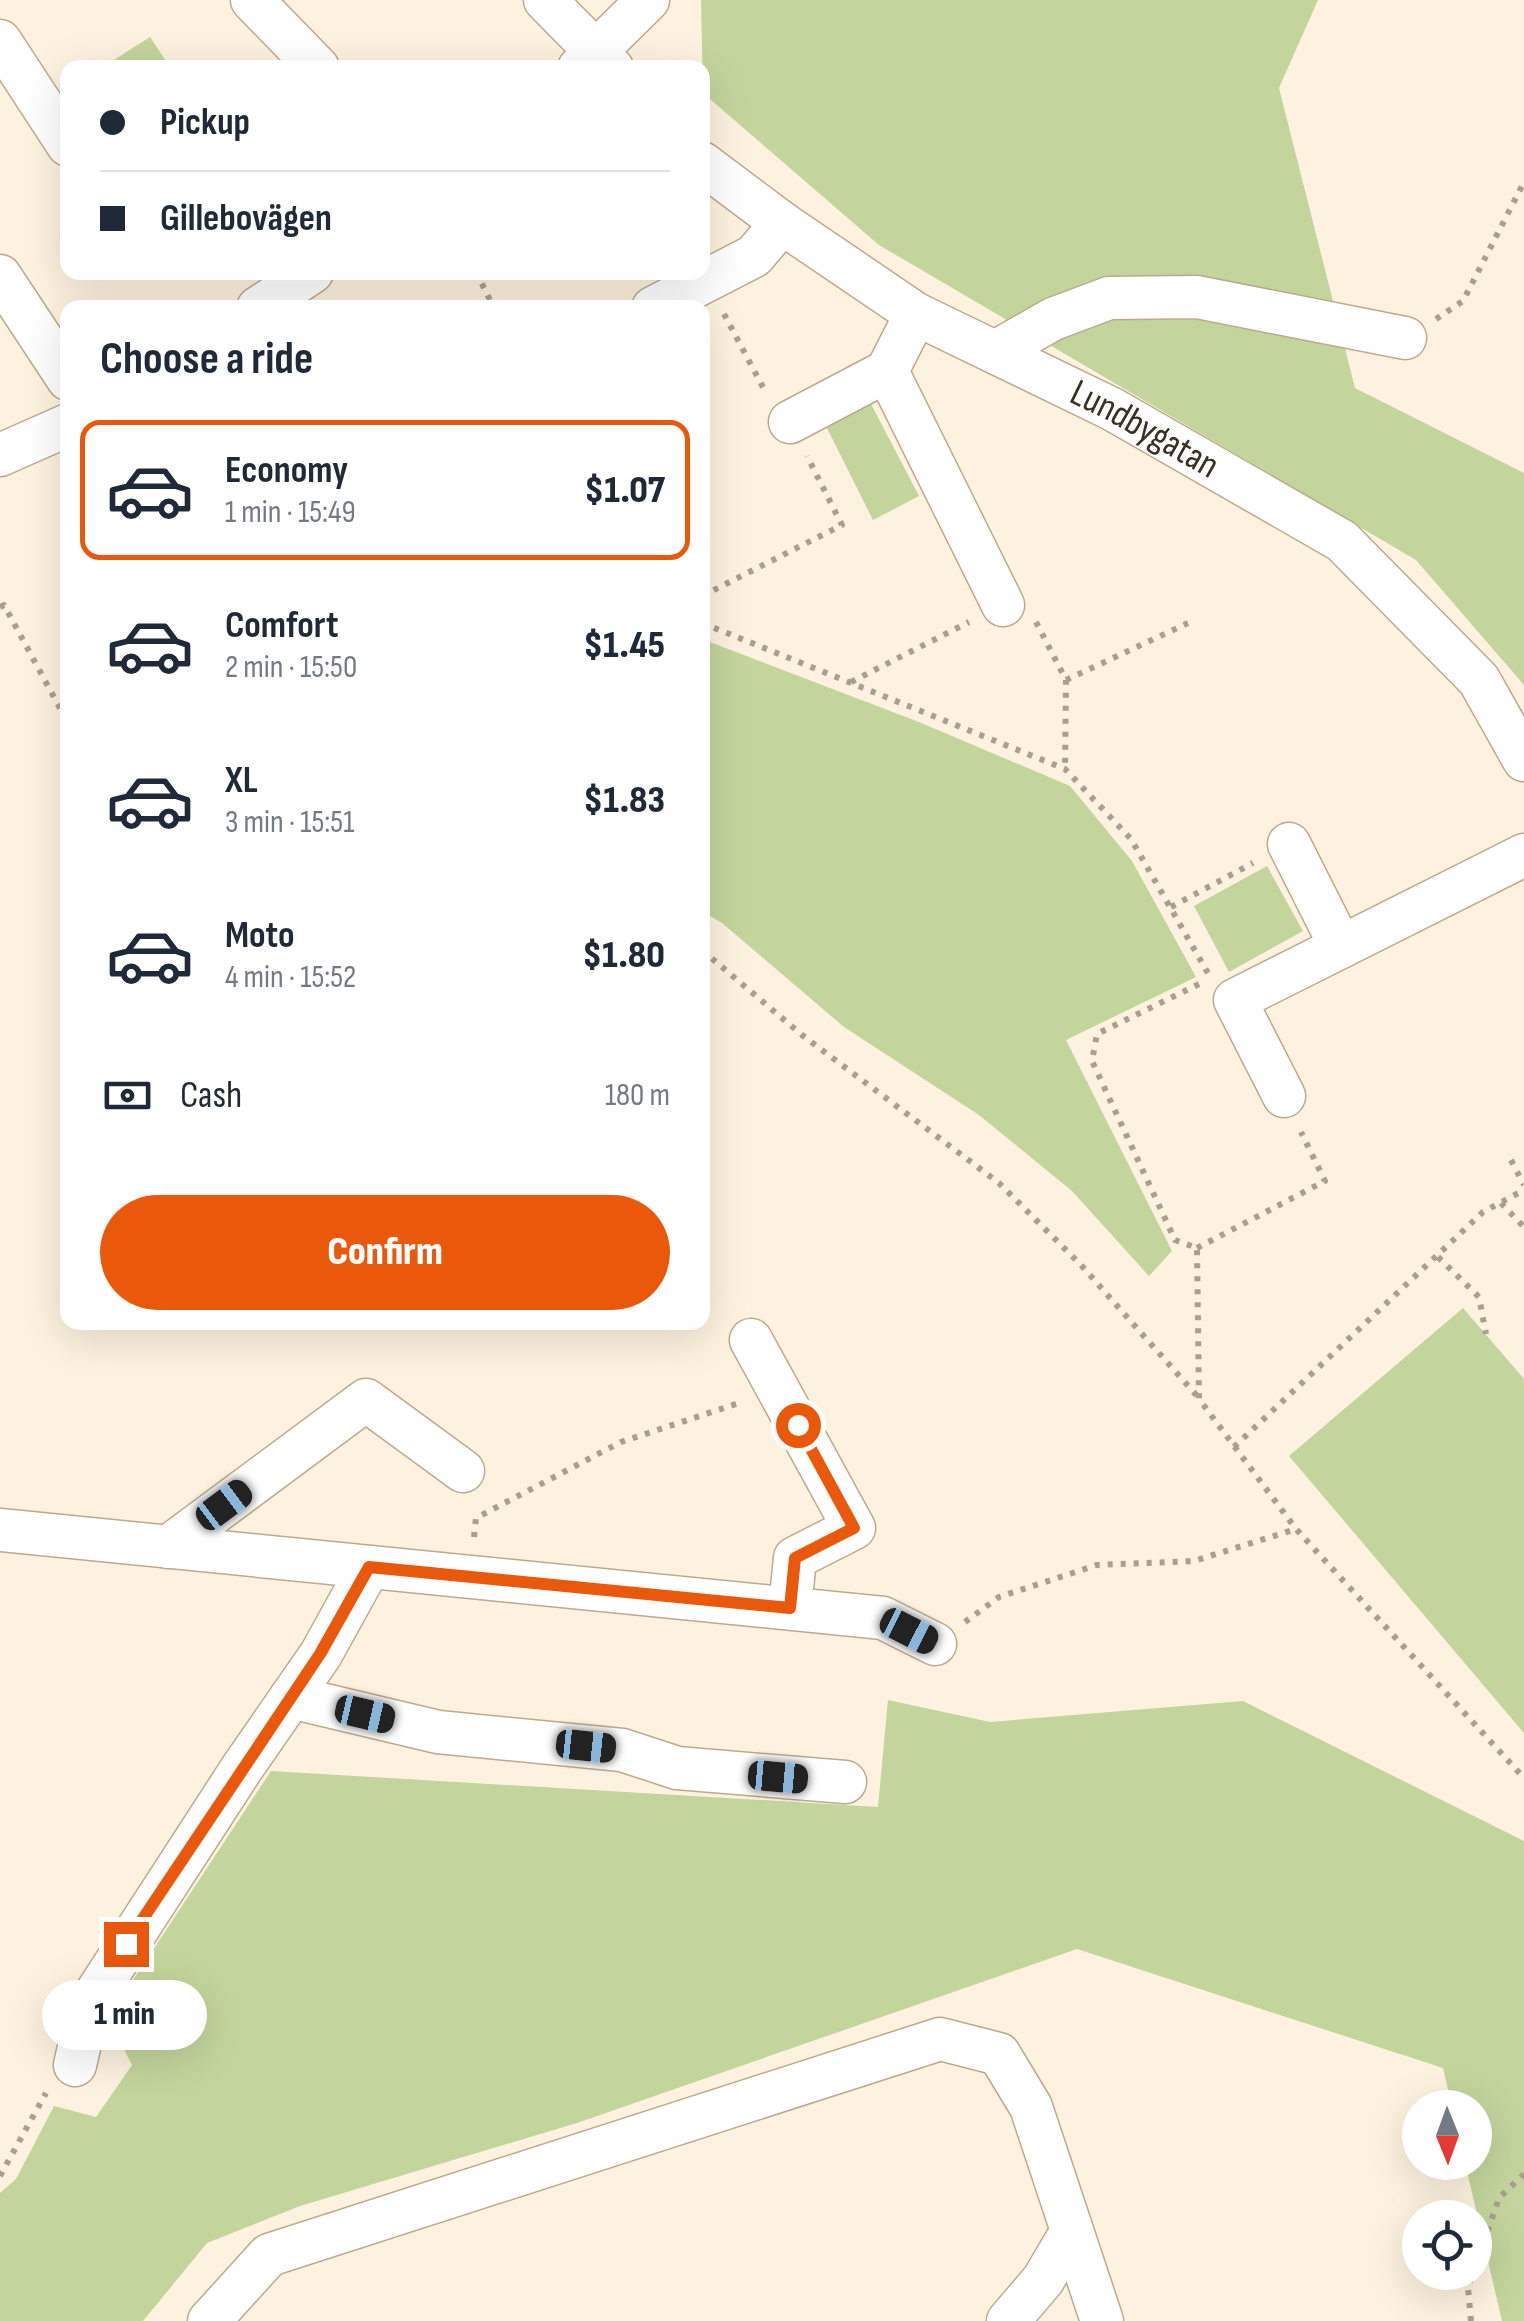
<!DOCTYPE html>
<meta charset="utf-8">
<style>
:root{--surface:#fff;--page:#f2f2f3;--text:#1f2937;--muted:#747a83;--line:#e0e1e3;--accent:#ea580c}
body{margin:0;font-family:"Sofia Sans Condensed",sans-serif;background:var(--page);color:var(--text);height:100vh;display:flex;flex-direction:column;font-size:38px;white-space:nowrap}
*{box-sizing:border-box;margin:0}
p{font-size:32px;color:var(--muted)}
.icon{flex:none;width:55px;height:55px;fill:none;stroke:currentColor;stroke-width:2;stroke-linecap:round;stroke-linejoin:round}
.map{position:relative;flex:1;overflow:hidden}
.details{position:absolute;left:60px;top:300px;width:650px;height:1030px;display:flex;flex-direction:column;background:var(--surface);border-radius:20px;box-shadow:0 10px 40px #0002}
.details>*{flex:none}
.hud{position:absolute;left:60px;top:60px;width:650px;height:220px;border-radius:20px;box-shadow:0 10px 40px #0002;display:grid;align-content:center;height:220px;padding:0 40px;background:var(--surface)}
.needle{width:65px;rotate:179deg}
.buttons{position:absolute;left:1402px;top:2090px;display:grid;gap:20px}
.buttons a{display:grid;place-items:center;width:90px;height:90px;border-radius:50%;background:var(--surface);box-shadow:0 10px 40px #0002;font-size:50px}
.end{position:absolute;width:45px;height:45px;margin:-22px;border:12px solid #ea580c;background:#fff;box-shadow:0 0 0 5px #fff}
.from{border-radius:50%}
.bubble{position:absolute;height:70px;border-radius:35px;background:var(--surface);box-shadow:0 10px 40px #0002;font-size:32px;font-weight:800;line-height:70px;text-align:center}
.car{position:absolute;width:30px;height:60px;margin:-30px -15px;border-radius:12px;box-shadow:0 0 8px 2px #0007;background:linear-gradient(#222 24%,#8ab4d8 0 40%,#222 0 76%,#8ab4d8 0 86%,#222 0)}
.hud b{display:flex;align-items:center;gap:35px;height:95px;font-size:38px}
.hud b+b{border-top:2px solid var(--line)}
.hud i{width:25px;height:25px;background:var(--text)}
ul{padding:0;list-style:none}
li{display:flex;align-items:center;gap:30px;height:140px;margin:0 20px 15px;padding:0 20px;border:5px solid transparent;border-radius:20px}
li div{flex:1}
li b{display:block;font-size:38px}
li em{font-style:normal;font-weight:800}
li.selected{border-color:var(--accent)}
li>.icon{width:90px;height:90px;stroke-width:1.5}
h2{padding:0 40px;font-size:45px;line-height:120px}
.pay{display:flex;align-items:center;gap:25px;height:110px;padding:0 40px;font-size:38px}
.pay p{margin-inline-start:auto}
.primary-button{display:flex;gap:20px;margin-top:auto;padding:20px 40px}
.primary-button a{flex:1;height:115px;border-radius:60px;background:var(--accent);color:#fff;font-size:40px;font-weight:800;line-height:115px;text-align:center}
.map>svg:first-child{display:block}
.green{fill:#c3d49c}
.lines{fill:none;stroke-linecap:round;stroke-linejoin:round}
.minor-casing{stroke:#bcaa8c;stroke-width:45}
.path{stroke:#a89f8f;stroke-width:6;stroke-dasharray:5 8;stroke-linecap:butt}
.minor{stroke:#fff;stroke-width:42}
.route{stroke:#ea580c;stroke-width:12}
.labels{text-anchor:middle;dominant-baseline:central;stroke-width:8;stroke-linejoin:round;paint-order:stroke}
.street-label{font-size:38px;fill:#373024;stroke:#fdf2df}
</style>
<div class="map">
<svg width="1524" height="2321" viewBox="0 0 1524 2321">
<rect width="100%" height="100%" fill="#fdf2df"/>
<g class="green">
<path d="M701,0H1318L1279,88L1355,388L1524,473V685L1416,560L879,245L703,93Z"/>
<path d="M150,37L170,67H103Z"/>
<path d="M871,404L919,496L873,520L826,426Z"/>
<path d="M702,639L919,722L1070,786L1132,861L1196,977L1066,1040L1172,1251L1149,1276L1072,1191L979,1115L844,1027L722,923L703,912Z"/>
<path d="M1267,866L1303,931L1229,972L1194,906Z"/>
<path d="M1463,1308L1524,1379V1733L1289,1456Z"/>
<path d="M888,1700L990,1722L1243,1701L1524,1841V2321H1502L1465,2163L1475,2162V2108L1452,2107L1443,2068L1077,1949L577,2123L300,2206L207,2243L143,2321H0V2193L16,2179L54,2106L96,2117L132,2065L108,2018L271,1771L878,1807Z"/>
</g>
<g class="lines">
<defs>
<g id="minor">
<path d="M252,0L318,68"/>
<path d="M545,0L612,68"/>
<path d="M0,41L68,145"/>
<path d="M579,68L648,0"/>
<path id="s1" d="M702,163L782,223L916,314L1112,409L1342,541L1479,680L1524,760"/>
<path d="M0,276L68,379"/>
<path d="M258,308L312,272"/>
<path d="M653,308L754,256L782,223"/>
<path d="M916,314L887,371L1003,605"/>
<path d="M997,351L1053,319L1109,298L1197,297L1405,338"/>
<path d="M790,422L887,371"/>
<path d="M0,455L68,425"/>
<path d="M1289,844L1341,947"/>
<path d="M1284,1096L1235,1000L1524,855"/>
<path d="M751,1340L854,1528L795,1558L790,1608"/>
<path d="M0,1530L883,1618L935,1644"/>
<path d="M168,1547L366,1400L463,1471"/>
<path d="M291,1697L438,1732L622,1750L677,1768L845,1782"/>
<path d="M75,2065L89,2004L242,1768L321,1654L369,1567"/>
<path d="M209,2321L269,2255L940,2039L999,2054L1031,2107L1102,2321"/>
<path d="M1008,2321L1043,2280L1072,2231"/>
</g>
</defs>
<use href="#minor" class="minor-casing"/>
<g class="path">
<path d="M476,272L494,308"/>
<path d="M724,314L765,391"/>
<path d="M1436,319L1463,301L1524,182"/>
<path d="M702,596L842,525L807,456"/>
<path d="M0,607L4,605L68,723"/>
<path d="M1036,622L1066,680L1065,769"/>
<path d="M702,623L1065,769L1131,839L1209,975"/>
<path d="M1066,680L1188,623"/>
<path d="M851,682L969,622"/>
<path d="M1171,907L1253,863"/>
<path d="M702,950L802,1035L999,1183L1080,1264L1198,1397"/>
<path d="M1199,984L1097,1034L1092,1061L1175,1240L1197,1248L1199,1399L1296,1529L1524,1778"/>
<path d="M1511,1160L1524,1185"/>
<path d="M1501,1203L1524,1227"/>
<path d="M1197,1248L1325,1181L1301,1132"/>
<path d="M1438,1257L1479,1297L1486,1334"/>
<path d="M1234,1447L1483,1212L1524,1190"/>
<path d="M474,1537L476,1518L621,1442L739,1403"/>
<path d="M965,1622L999,1597L1097,1565L1194,1561L1296,1529"/>
<path d="M0,2176L46,2093"/>
<path d="M1475,2268L1499,2198L1524,2174"/>
<path d="M1471,2321L1468,2288L1473,2272"/>
</g>
<use href="#minor" class="minor"/>
</g>
<g class="lines">
<path class="route" d="M126,1944L320,1654L369,1567L790,1608L795,1558L854,1528L798,1425"/>
</g>
<g class="labels">
<g class="street-label">
<text stroke="none"><textPath href="#s1" startOffset="518">Lundbygatan</textPath></text>
</g>
</g>
</svg>
<div class="buttons">
<a><svg class="needle" viewBox="-14 -14 28 28"><path d="M0-13l5 13h-10z" fill="#e53935"/><path d="M0 13l5-13h-10z" fill="#747a83"/></svg></a>
<a><svg class="icon" aria-label="locate" viewBox="0 0 24 24"><circle cx="12" cy="12" r="6"/><path d="M12 2v4M12 18v4M2 12h4M18 12h4"/></svg></a>
</div>
<i class="end from" style="left:798px;top:1425px"></i>
<i class="end" style="left:126px;top:1944px"></i>
<div class="bubble" style="left:42px;top:1980px;width:165px">1 min</div>
<i class="car" style="left:224px;top:1505px;rotate:53deg"></i>
<i class="car" style="left:909px;top:1631px;rotate:117deg"></i>
<i class="car" style="left:365px;top:1714px;rotate:103deg"></i>
<i class="car" style="left:586px;top:1746px;rotate:96deg"></i>
<i class="car" style="left:778px;top:1777px;rotate:95deg"></i>
<div class="hud">
<b><i class="from"></i>Pickup</b>
<b><i></i>Gillebovägen</b>
</div>
<section class="details">
<h2>Choose a ride</h2>
<ul>
<li class="selected"><svg class="icon" aria-label="car" viewBox="0 0 24 24"><path d="M5 17H2v-5l4-1 3-4h7l3 4 3 1v5h-3M9 17h6M6 11h13"/><circle cx="7" cy="17" r="2"/><circle cx="17" cy="17" r="2"/></svg><div><b>Economy</b><p>1 min · 15:49</p></div><em>$1.07</em></li>
<li><svg class="icon" aria-label="car" viewBox="0 0 24 24"><path d="M5 17H2v-5l4-1 3-4h7l3 4 3 1v5h-3M9 17h6M6 11h13"/><circle cx="7" cy="17" r="2"/><circle cx="17" cy="17" r="2"/></svg><div><b>Comfort</b><p>2 min · 15:50</p></div><em>$1.45</em></li>
<li><svg class="icon" aria-label="car" viewBox="0 0 24 24"><path d="M5 17H2v-5l4-1 3-4h7l3 4 3 1v5h-3M9 17h6M6 11h13"/><circle cx="7" cy="17" r="2"/><circle cx="17" cy="17" r="2"/></svg><div><b>XL</b><p>3 min · 15:51</p></div><em>$1.83</em></li>
<li><svg class="icon" aria-label="car" viewBox="0 0 24 24"><path d="M5 17H2v-5l4-1 3-4h7l3 4 3 1v5h-3M9 17h6M6 11h13"/><circle cx="7" cy="17" r="2"/><circle cx="17" cy="17" r="2"/></svg><div><b>Moto</b><p>4 min · 15:52</p></div><em>$1.80</em></li>
</ul>
<div class="pay"><svg class="icon" aria-label="cash" viewBox="0 0 24 24"><path d="M3 7h18v10H3z"/><circle cx="12" cy="12" r="2"/></svg>Cash<p>180 m</p></div>
<div class="primary-button"><a>Confirm</a></div>
</section>
</div>
